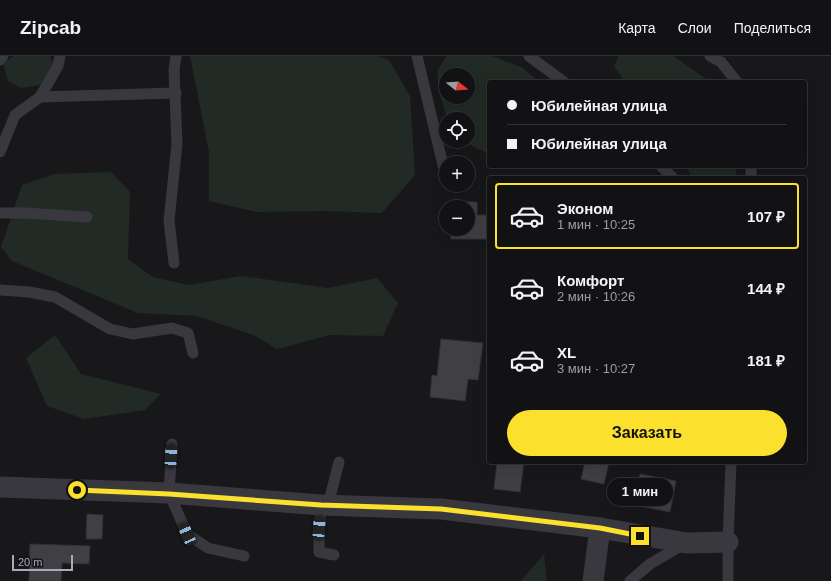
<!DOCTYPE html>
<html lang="ru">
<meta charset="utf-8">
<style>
:root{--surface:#121214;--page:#1f2022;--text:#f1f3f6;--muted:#9c9ea0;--line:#313234;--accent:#fbe02e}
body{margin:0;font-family:Helvetica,sans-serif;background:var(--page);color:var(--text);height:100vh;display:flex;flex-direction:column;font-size:15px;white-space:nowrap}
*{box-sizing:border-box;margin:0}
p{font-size:13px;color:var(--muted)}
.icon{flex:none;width:22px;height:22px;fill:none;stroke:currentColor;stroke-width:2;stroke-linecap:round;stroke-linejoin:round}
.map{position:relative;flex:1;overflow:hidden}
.sheet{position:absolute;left:487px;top:120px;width:320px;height:288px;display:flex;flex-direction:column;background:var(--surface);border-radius:4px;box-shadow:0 4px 16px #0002,0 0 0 1px var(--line)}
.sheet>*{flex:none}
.hud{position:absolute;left:487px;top:24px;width:320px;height:88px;border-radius:4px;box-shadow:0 4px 16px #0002,0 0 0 1px var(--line);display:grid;align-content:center;height:88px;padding:0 20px;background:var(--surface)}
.needle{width:26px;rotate:107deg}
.fabs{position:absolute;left:439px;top:12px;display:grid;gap:8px}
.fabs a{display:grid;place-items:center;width:36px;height:36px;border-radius:50%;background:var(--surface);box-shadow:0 4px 16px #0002,0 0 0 1px var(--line);font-size:20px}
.scale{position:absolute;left:12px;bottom:10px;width:61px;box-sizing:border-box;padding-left:4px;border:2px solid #a9abba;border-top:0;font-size:11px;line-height:14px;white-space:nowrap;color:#a9abba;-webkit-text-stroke:3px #131215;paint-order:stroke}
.end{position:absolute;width:18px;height:18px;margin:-9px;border:5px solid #fbe02e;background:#111;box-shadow:0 0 0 2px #111}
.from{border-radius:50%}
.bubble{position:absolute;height:28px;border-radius:14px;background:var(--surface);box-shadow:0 4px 16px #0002,0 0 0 1px var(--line);font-size:13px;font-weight:600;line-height:28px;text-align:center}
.car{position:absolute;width:12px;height:24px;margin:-12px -6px;border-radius:5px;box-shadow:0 0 3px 1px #0007;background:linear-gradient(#222 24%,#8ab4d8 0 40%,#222 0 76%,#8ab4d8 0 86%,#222 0)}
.hud b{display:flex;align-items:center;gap:14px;height:38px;font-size:15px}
.hud b+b{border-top:1px solid var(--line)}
.hud i{width:10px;height:10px;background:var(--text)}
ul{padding:7px 0 0;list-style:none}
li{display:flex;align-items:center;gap:12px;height:66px;margin:0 8px 6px;padding:0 12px;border:2px solid transparent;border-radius:4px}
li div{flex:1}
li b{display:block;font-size:15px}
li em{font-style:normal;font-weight:600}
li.active{border-color:var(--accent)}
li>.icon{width:36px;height:36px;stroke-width:1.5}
.cta{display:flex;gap:8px;margin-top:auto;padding:8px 20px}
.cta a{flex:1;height:46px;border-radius:24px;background:var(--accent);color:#111;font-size:16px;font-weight:600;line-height:46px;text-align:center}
header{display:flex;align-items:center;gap:24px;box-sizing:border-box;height:56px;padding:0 20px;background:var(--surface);border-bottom:1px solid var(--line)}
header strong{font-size:19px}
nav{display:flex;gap:22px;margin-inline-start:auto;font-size:14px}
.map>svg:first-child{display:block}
.green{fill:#212a24;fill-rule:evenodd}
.building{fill:#3f3f44;stroke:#323136}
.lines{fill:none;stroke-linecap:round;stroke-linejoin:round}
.lane{stroke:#39383f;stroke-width:11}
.street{stroke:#39383f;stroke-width:21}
.route{stroke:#fbe02e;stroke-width:5}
</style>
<header>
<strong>Zipcab</strong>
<nav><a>Карта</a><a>Слои</a><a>Поделиться</a></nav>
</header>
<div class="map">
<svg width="831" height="525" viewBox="0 0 831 525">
<rect width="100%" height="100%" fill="#18181a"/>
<g class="green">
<path d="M14,0H50L54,10L41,29L21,32L8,25L3,7Z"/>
<path d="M190,0H378L389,4L410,40L415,119L382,157L325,155L256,156L209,145V96Z"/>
<path d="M447,0H492L523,12L539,26H489V96H485L462,85H468V63H448L440,40L437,15ZM446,19H468V41H446Z"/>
<path d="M619,0H673L705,22L708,26H625L614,10Z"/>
<path d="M686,110H736V122H692Z"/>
<path d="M111,116L130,136L128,203L153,221L189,229L241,220L328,232L377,222L398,247L383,280L330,279L277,293L253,279L197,260L138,257L12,205L1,191L22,129L54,118Z"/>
<path d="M55,279L81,318L161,338L145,354L84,363L47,350L26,302Z"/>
<path d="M544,498L547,525H521Z"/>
</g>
<g class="building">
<path d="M451,146H477V159H489V183H451V173H468V151H451Z"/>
<path d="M441,283L483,287L478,324L468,323L465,345L430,341L432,319L437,320Z"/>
<path d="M497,406H524L520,436L494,433Z"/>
<path d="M585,406H609L604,428L581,423Z"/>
<path d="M640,418L676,425L670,456L634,449Z"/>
<path d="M87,458L103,459L102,483H86Z"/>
<path d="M30,488L90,490L89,508L62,507L61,525H29Z"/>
</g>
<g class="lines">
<g class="lane">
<path d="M417,0L443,109"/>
<path d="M529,0L564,26"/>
<path d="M710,0L721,6L737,26"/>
<path d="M0,4L3,0"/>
<path d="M40,41L176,37"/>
<path d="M0,96L15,59L40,41L58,10L60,0"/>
<path d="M661,110L673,122"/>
<path d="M751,122V110"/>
<path d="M0,157H25L87,161"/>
<path d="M174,207L169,165L177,88L174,14L176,0"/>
<path d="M0,234L29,236L55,241L110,273L133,278L172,272L188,277L193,297"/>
<path d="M172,388L169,437L187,478L208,492L244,500"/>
<path d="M321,449L319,484V496L334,499"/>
<path d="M328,449L339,406"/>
<path d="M630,525L650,508L684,488"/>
<path d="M728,525V486L731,406"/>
</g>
<g class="street">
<path d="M0,431L169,437L321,449L441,453L600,472L687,487L728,486"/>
<path d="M593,525L600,472"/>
</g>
</g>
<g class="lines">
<path class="route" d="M77,434L169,438L321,449L441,453L600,472L640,480"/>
</g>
</svg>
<div class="fabs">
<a><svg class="needle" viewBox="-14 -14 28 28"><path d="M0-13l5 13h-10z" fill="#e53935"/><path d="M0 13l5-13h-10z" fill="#9c9ea0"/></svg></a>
<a><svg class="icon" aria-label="locate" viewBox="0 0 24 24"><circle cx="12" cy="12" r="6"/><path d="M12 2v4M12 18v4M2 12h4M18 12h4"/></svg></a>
<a>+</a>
<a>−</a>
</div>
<div class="scale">20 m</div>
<i class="end from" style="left:77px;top:434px"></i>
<i class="end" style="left:640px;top:480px"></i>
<div class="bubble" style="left:607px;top:422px;width:66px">1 мин</div>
<i class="car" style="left:171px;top:400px;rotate:3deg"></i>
<i class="car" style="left:319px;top:472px;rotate:4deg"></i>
<i class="car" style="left:187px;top:478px;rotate:336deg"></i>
<div class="hud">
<b><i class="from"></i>Юбилейная улица</b>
<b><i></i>Юбилейная улица</b>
</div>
<section class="sheet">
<ul>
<li class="active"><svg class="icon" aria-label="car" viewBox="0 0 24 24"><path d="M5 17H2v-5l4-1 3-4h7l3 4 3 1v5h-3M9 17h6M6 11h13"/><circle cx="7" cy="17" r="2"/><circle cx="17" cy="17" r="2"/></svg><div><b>Эконом</b><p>1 мин · 10:25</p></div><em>107 ₽</em></li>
<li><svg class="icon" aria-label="car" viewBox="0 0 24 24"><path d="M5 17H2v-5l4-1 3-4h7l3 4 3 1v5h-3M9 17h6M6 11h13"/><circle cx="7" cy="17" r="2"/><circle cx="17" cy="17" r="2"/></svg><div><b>Комфорт</b><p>2 мин · 10:26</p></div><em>144 ₽</em></li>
<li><svg class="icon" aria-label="car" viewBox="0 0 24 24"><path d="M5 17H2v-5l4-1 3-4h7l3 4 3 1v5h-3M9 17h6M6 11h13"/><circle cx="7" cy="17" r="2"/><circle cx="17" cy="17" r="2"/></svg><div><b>XL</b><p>3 мин · 10:27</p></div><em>181 ₽</em></li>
</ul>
<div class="cta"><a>Заказать</a></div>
</section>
</div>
